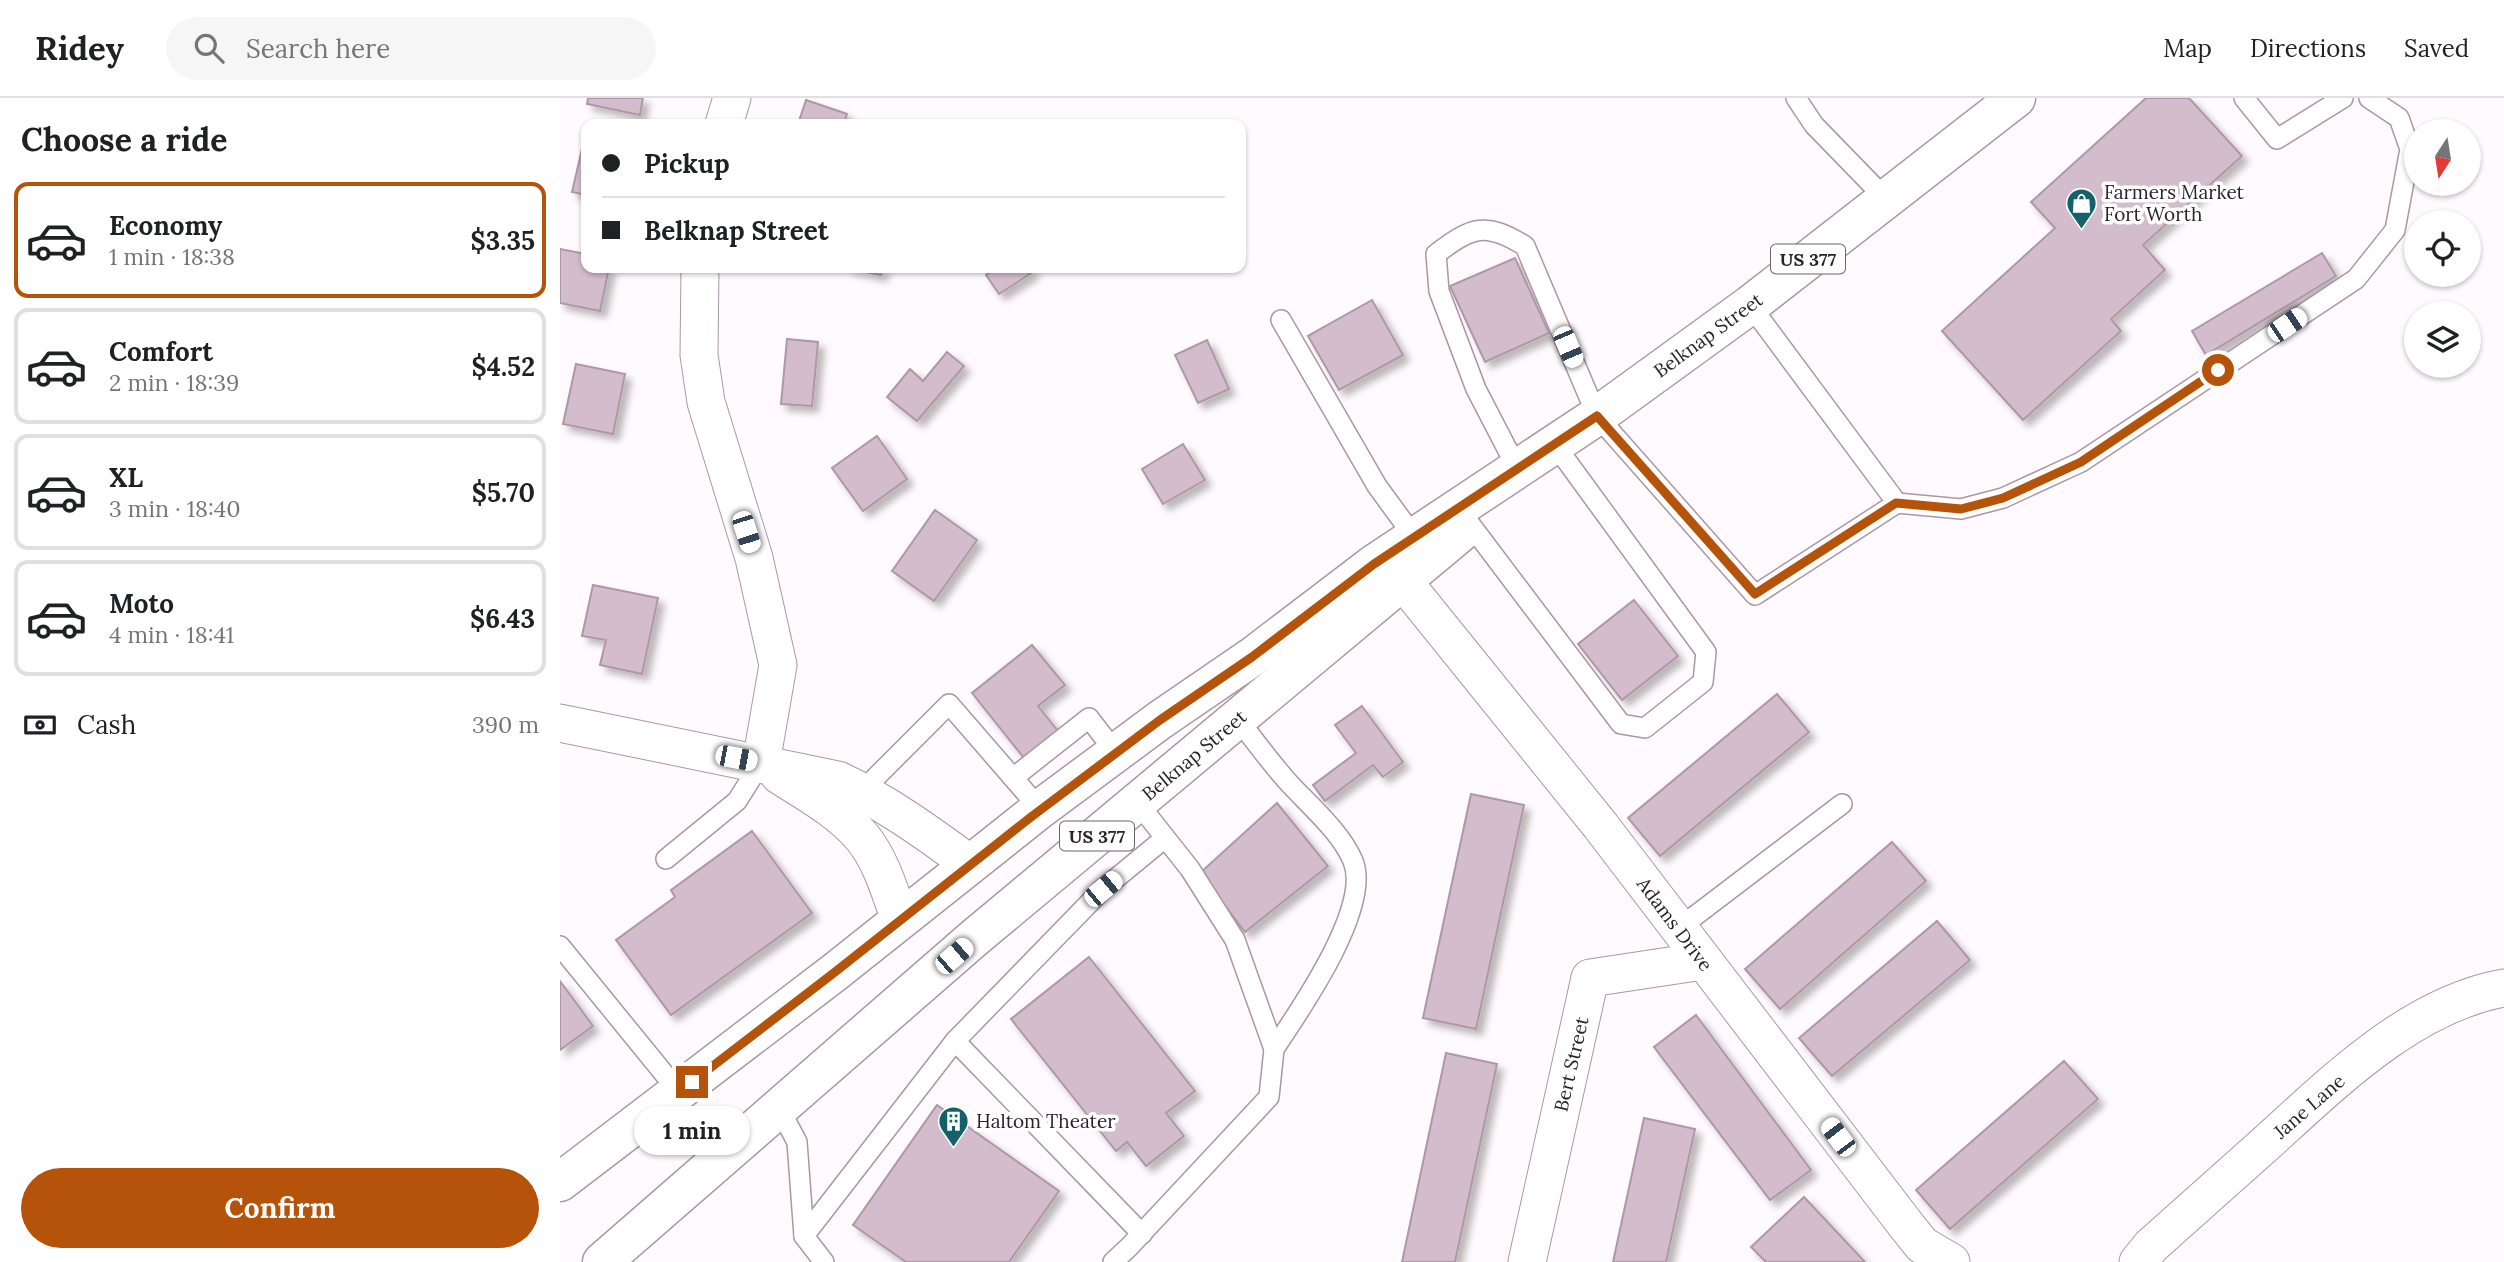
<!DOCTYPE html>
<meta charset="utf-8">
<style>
:root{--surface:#fff;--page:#f6f6f6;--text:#202124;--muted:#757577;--line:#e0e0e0;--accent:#b45309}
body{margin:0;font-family:Lora,serif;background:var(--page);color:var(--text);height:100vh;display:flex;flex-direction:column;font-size:26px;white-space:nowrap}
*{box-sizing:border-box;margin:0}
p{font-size:23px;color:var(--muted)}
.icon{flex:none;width:38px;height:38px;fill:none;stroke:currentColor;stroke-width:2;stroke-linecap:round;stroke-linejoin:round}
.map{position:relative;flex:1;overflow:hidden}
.side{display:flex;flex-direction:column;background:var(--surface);width:560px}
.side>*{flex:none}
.top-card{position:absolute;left:21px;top:21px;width:665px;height:154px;border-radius:14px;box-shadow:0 2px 5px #0004;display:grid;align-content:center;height:154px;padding:0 21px;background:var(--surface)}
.needle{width:46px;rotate:192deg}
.buttons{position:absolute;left:1844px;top:21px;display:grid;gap:14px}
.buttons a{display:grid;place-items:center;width:77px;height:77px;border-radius:50%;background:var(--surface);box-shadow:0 2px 5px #0004;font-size:35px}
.end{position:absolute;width:32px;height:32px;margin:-16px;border:9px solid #b45309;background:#fff;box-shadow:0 0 0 4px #fff}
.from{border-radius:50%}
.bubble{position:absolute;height:49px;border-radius:24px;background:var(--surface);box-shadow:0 2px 5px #0004;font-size:23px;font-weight:800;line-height:49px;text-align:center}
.car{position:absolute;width:21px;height:42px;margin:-21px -10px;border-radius:9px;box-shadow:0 0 5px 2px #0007;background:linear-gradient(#fff 24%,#345 0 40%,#fff 0 76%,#345 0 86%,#fff 0)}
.top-card b{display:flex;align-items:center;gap:24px;height:66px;font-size:26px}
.top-card b+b{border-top:2px solid var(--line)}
.top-card i{width:18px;height:18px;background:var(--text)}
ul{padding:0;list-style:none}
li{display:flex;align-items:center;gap:21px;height:116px;margin:0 14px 10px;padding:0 7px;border:4px solid var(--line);border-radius:14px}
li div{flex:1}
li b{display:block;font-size:26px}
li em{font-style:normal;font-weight:800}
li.selected{border-color:var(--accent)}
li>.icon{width:63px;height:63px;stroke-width:1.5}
h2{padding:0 21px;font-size:32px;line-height:84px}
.pay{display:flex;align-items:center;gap:18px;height:77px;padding:0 21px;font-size:26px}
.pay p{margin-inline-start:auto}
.action{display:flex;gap:14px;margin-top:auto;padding:14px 21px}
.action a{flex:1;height:80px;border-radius:42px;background:var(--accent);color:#fff;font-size:28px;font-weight:800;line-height:80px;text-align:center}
header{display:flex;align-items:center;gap:42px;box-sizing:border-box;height:98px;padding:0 35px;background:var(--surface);border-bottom:2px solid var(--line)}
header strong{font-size:33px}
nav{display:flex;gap:38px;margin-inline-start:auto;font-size:24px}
.search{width:490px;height:63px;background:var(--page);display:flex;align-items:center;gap:18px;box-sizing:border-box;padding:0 24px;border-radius:38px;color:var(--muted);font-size:26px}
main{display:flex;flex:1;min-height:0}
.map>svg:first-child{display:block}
.building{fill:#d3bccb;stroke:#ae97a6;stroke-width:2;filter:url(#shadow)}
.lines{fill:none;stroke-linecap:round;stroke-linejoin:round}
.lane-casing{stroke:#ac96a5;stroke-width:22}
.street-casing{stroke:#ac96a5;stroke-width:39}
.primary-casing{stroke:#ac96a5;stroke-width:41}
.lane{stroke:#fff;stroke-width:19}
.street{stroke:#fff;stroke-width:37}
.primary{stroke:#fff;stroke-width:38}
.route{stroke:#b45309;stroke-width:9}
.labels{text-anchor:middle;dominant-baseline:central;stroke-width:7;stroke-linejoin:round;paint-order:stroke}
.shield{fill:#fff;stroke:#6b6569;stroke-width:2}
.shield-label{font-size:18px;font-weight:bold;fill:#2c2329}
.poi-label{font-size:19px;fill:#2c2329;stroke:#fff;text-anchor:start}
.street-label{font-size:19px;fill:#2c2329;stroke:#fff}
</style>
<header>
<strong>Ridey</strong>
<div class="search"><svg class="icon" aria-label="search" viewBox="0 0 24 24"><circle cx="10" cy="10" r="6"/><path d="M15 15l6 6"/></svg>Search here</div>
<nav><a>Map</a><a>Directions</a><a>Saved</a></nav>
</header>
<main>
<section class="side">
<h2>Choose a ride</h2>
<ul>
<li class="selected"><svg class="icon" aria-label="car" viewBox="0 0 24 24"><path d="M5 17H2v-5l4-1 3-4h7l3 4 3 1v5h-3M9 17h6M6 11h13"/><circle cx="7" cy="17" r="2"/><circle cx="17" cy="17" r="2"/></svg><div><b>Economy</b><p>1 min · 18:38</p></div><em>$3.35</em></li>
<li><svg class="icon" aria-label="car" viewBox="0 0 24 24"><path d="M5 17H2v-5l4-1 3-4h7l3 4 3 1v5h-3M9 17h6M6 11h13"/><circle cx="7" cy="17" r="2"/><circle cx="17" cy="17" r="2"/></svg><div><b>Comfort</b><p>2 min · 18:39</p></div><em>$4.52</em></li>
<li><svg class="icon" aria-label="car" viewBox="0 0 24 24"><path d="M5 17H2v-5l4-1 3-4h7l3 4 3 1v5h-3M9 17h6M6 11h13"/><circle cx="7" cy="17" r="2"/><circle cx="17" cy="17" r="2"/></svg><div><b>XL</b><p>3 min · 18:40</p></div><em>$5.70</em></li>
<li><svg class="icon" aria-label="car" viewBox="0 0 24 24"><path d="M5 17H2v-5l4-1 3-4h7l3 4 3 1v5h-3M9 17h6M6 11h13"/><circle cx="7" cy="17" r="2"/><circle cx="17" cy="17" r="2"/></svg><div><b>Moto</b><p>4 min · 18:41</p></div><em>$6.43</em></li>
</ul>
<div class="pay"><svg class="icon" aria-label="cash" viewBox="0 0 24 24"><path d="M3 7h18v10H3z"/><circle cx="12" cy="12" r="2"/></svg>Cash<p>390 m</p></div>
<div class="action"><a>Confirm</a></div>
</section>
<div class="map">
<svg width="1944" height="1164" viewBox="0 0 1944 1164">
<defs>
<filter id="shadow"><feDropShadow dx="6" dy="6" stdDeviation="3.5" flood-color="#0004"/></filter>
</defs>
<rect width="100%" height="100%" fill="#fffafd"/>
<g class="building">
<path d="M28,0H83L80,17L27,6Z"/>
<path d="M1586,0H1629L1682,58L1583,147L1605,172L1551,221L1561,233L1463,322L1382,233L1495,130L1471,104Z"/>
<path d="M246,2L287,16L284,26H238Z"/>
<path d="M22,51L26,52V97L12,94Z"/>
<path d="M0,151L26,156V170H49L40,213L0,205Z"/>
<path d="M1762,155L1776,178L1646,257L1632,233Z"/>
<path d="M955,160L989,235L925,264L890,188Z"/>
<path d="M286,170H323L321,177Z"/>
<path d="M436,170H471L473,174L439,196L426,177Z"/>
<path d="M812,202L843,257L779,292L748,238Z"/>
<path d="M227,241L258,244L252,308L221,306Z"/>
<path d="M647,242L669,291L638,305L615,257Z"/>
<path d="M387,254L404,268L357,323L327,299L350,271L363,283Z"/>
<path d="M16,266L65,276L53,336L3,326Z"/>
<path d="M317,338L347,381L303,413L272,370Z"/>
<path d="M623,346L645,382L603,406L582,371Z"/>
<path d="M375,412L417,442L374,503L332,473Z"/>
<path d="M33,487L98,500L82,576L40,567L46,542L22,538Z"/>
<path d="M1074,502L1118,558L1062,602L1018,546Z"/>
<path d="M472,547L505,587L478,608L498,633L464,660L412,595Z"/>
<path d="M1217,596L1249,634L1100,758L1068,720Z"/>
<path d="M802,608L843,664L823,679L813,667L765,703L753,687L796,655L775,627Z"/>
<path d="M911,696L964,707L916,931L863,920Z"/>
<path d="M717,705L768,768L685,834L640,775Z"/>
<path d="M192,733L252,815L111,917L56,842L115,799L111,792Z"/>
<path d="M1332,744L1366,783L1220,911L1185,871Z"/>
<path d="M1377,823L1410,862L1272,978L1239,940Z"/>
<path d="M529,859L635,993L606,1015L624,1038L586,1068L567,1044L556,1053L451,921Z"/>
<path d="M0,883L33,928L0,952Z"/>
<path d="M1136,917L1251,1072L1210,1102L1094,949Z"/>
<path d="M886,955L937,966L895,1164H842Z"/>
<path d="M1504,963L1538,1001L1390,1131L1356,1092Z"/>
<path d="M377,1007L499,1093L449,1164H346L293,1127Z"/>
<path d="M1084,1020L1135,1031L1106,1164H1053Z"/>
<path d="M1244,1099L1305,1164H1206L1191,1149Z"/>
</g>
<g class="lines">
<defs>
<g id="lane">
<path d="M1236,0L1254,27L1325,100"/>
<path d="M1684,0L1717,41L1783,0"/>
<path d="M721,222L817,388L855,440"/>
<path d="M958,372L916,291L879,193L876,156C912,129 925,123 965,148L1037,318L1195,497L1337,405L1190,207"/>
<path d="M1337,405L1401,411L1443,400L1521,364L1796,181L1835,132L1850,51L1839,20L1809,0"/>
<path d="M910,426L1061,626L1085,630L1143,584L1146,554L998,351"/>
<path d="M678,621C694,642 710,664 728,684C749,707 781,734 793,763C812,809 740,912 714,951"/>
<path d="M453,680L529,620L556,655"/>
<path d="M302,693L389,606L480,711"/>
<path d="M106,761L177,703L201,665"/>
<path d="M1119,830L1282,706"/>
<path d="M0,848L119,994"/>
<path d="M219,1010L237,1044L244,1138L264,1164"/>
<path d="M582,1136L395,943L543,791L605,740"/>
<path d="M244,1138L395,943"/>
<path d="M553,1164L569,1149L709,999L714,951L675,842L630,771L577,704"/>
</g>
<g id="street">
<path d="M164,26L172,0"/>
<path d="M140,170L139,257L146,304L194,460L218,567L201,665"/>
<path d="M843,483L1040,727L1346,1127L1362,1147L1391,1164"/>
<path d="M0,625L278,682C325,704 368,735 410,766"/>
<path d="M219,677C247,695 280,713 302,739C321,762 330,794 340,822"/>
<path d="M967,1164L1030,880L1143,863"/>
<path d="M1578,1164L1591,1148C1628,1115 1665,1082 1702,1049C1771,987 1849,907 1944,890"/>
</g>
<g id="primary">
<path d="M0,1084L275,874L480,711L600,622L692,559L814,466L1037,318L1190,207L1456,0"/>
<path d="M42,1164L413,841L900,435"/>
</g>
</defs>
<use href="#lane" class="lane-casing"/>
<use href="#street" class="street-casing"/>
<use href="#primary" class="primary-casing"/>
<use href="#lane" class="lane"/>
<use href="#street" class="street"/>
<use href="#primary" class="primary"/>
</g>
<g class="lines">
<path class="route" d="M132,984L275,874L471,719L600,622L692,559L814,466L1037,318L1195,496L1336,405L1401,411L1443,400L1521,364L1658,272"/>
</g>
<defs>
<symbol id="shop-pin" viewBox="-11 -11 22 30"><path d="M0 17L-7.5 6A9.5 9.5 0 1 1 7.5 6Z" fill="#13616b" stroke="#fff"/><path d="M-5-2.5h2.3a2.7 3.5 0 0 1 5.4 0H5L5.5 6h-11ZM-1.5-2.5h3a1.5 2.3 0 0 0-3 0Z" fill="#fff"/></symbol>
<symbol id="building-pin" viewBox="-11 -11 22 30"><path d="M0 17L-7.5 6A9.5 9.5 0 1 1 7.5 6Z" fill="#13616b" stroke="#fff"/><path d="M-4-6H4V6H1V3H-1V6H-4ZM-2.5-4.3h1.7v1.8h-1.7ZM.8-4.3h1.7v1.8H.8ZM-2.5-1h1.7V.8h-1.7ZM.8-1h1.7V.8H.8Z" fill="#fff"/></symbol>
</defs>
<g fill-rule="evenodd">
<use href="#shop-pin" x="1504" y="88" width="35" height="47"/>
<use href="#building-pin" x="376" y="1006" width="35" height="47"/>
</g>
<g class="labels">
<g class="shield">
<rect x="1211" y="146.5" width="74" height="29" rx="5"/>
<rect x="500" y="723.5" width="74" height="29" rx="5"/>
</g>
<g class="shield-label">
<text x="1248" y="161">US 377</text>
<text x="537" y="738">US 377</text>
</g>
<g class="poi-label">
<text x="1544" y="94">Farmers Market<tspan x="1544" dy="22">Fort Worth</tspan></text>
<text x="416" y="1023">Haltom Theater</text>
</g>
<g class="street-label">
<text transform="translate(1148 237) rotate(-36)">Belknap Street</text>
<text transform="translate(634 657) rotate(-40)">Belknap Street</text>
<text transform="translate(1115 826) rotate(53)">Adams Drive</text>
<text transform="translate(1011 966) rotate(-77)">Bert Street</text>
<text transform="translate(1749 1008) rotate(-41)">Jane Lane</text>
</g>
</g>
</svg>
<div class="buttons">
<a><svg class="needle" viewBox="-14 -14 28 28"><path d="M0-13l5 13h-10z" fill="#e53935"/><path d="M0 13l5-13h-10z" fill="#757577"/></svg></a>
<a><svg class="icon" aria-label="locate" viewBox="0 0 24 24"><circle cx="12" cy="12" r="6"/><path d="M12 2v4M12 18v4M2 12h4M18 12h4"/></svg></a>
<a><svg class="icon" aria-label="layers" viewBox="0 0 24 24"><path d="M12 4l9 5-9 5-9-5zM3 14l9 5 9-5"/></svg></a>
</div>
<i class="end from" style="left:1658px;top:272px"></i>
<i class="end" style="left:132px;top:984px"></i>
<div class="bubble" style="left:74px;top:1008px;width:116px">1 min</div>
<i class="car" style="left:1727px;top:227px;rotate:56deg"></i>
<i class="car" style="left:1008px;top:249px;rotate:157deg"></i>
<i class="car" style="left:186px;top:434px;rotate:162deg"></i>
<i class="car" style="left:176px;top:660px;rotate:101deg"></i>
<i class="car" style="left:543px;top:791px;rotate:50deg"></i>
<i class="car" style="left:394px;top:858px;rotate:49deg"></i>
<i class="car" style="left:1278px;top:1039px;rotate:323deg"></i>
<div class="top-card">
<b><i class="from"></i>Pickup</b>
<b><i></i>Belknap Street</b>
</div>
</div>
</main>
